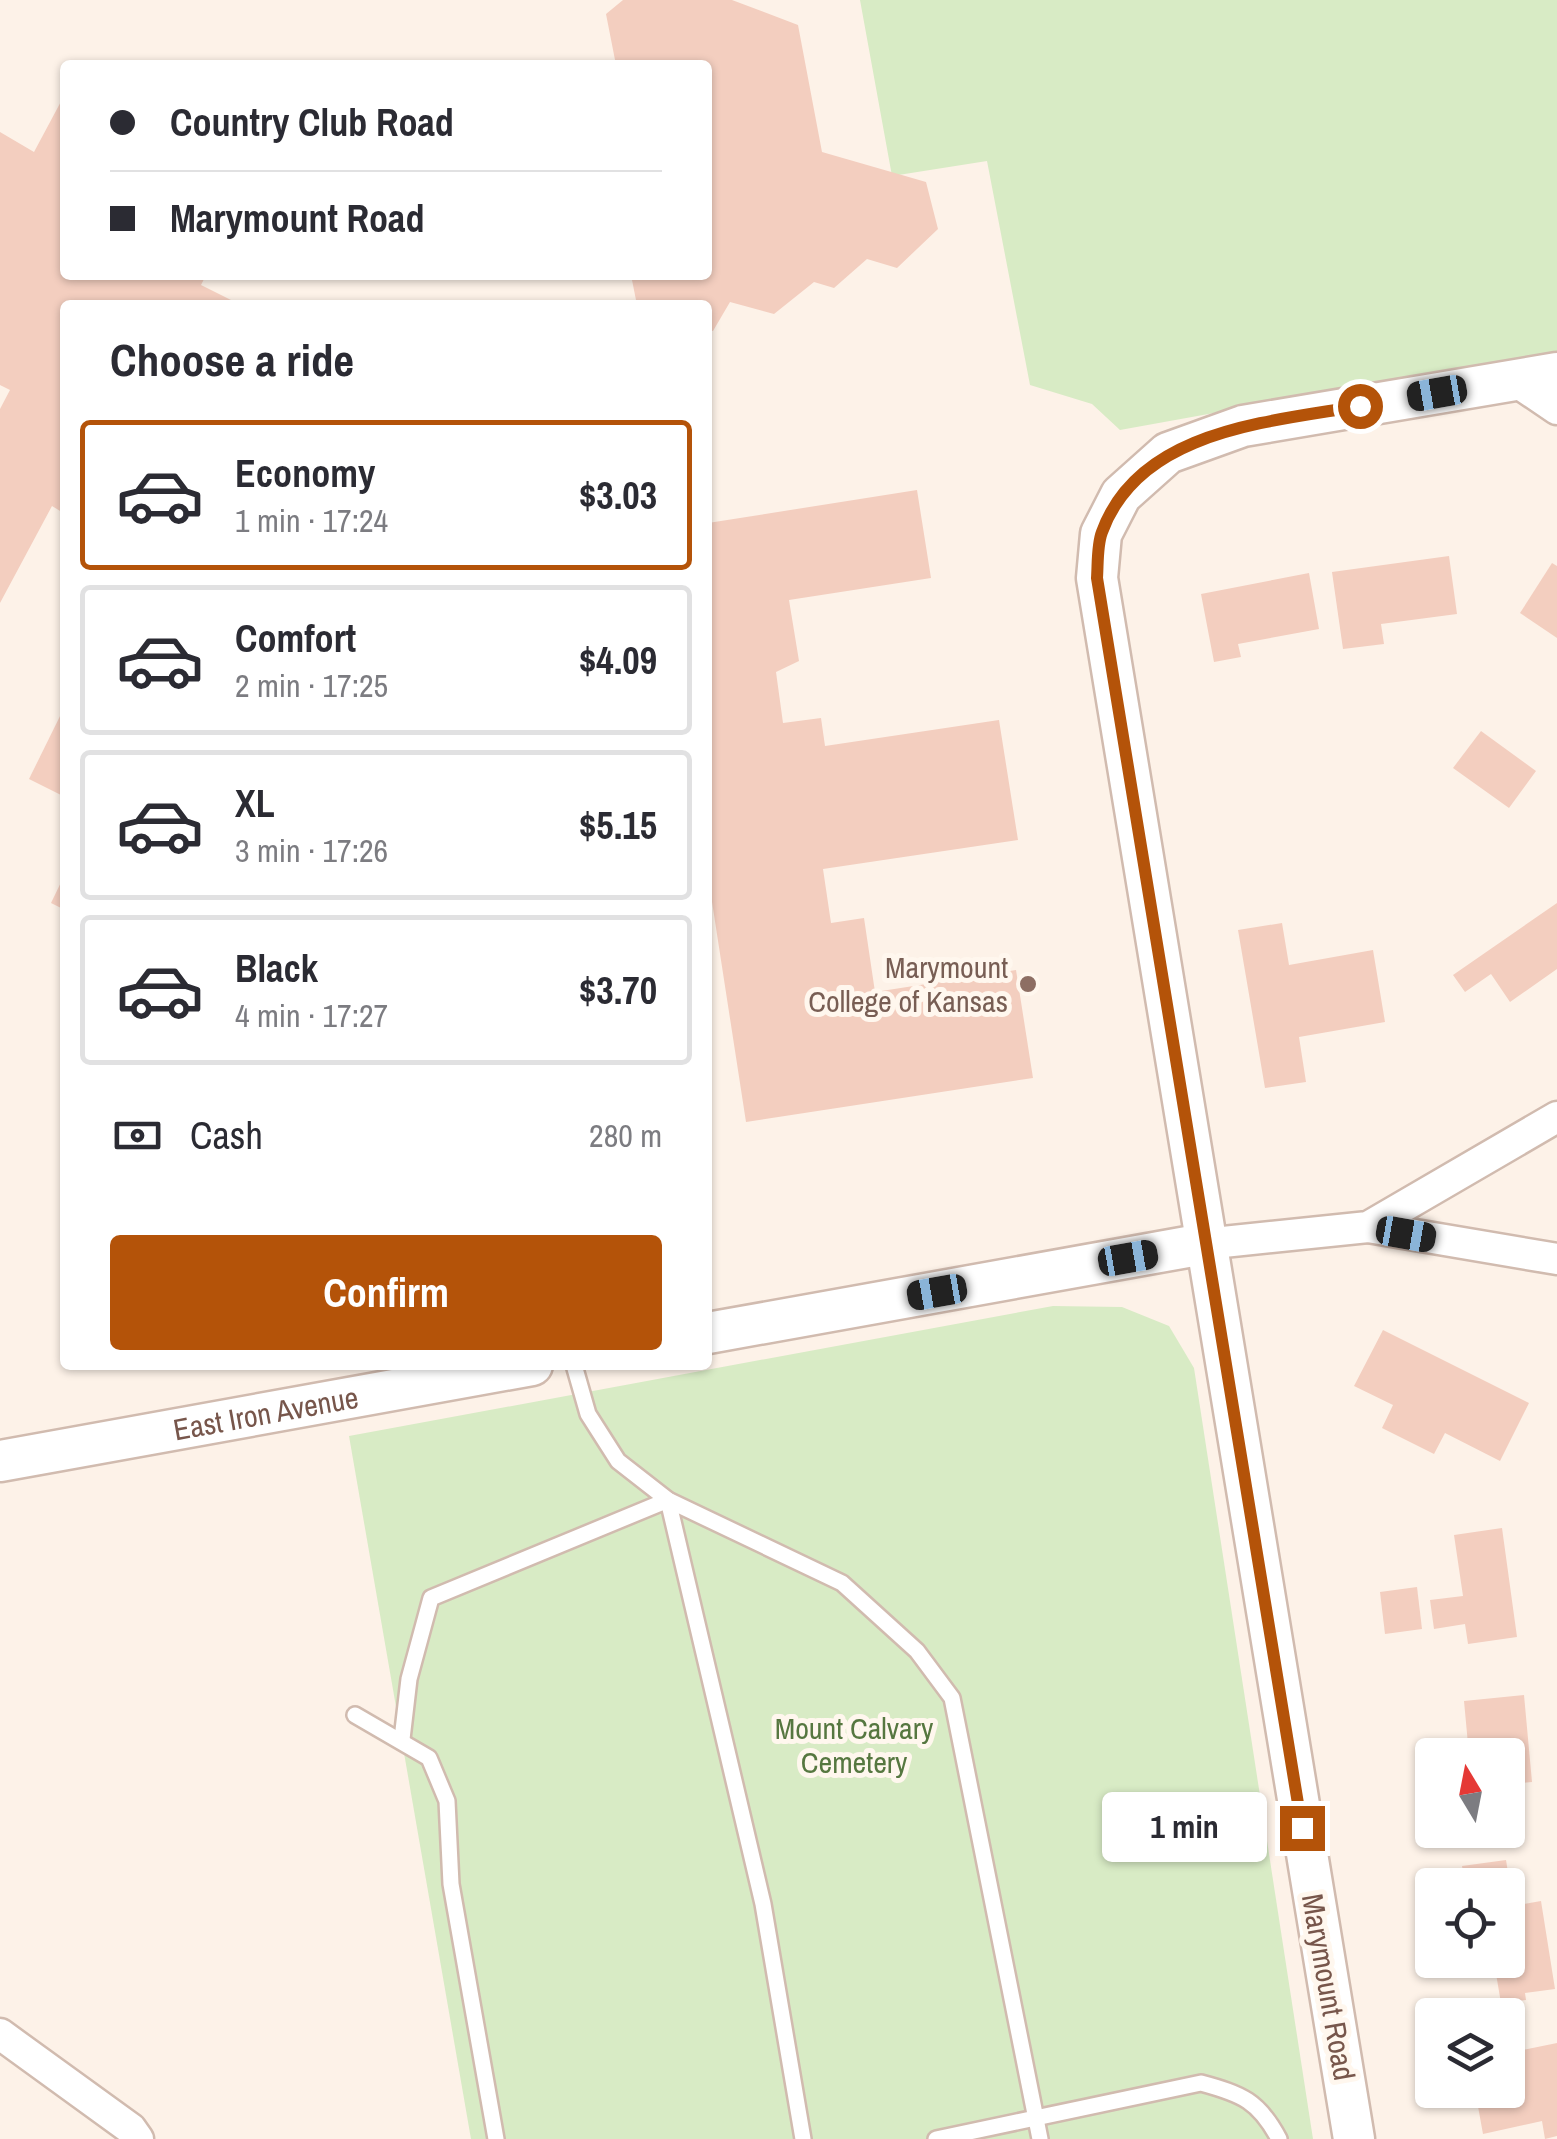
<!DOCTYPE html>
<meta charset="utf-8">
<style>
:root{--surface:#fff;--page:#f7f7f7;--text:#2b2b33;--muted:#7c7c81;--line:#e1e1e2;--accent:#b45309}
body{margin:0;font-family:"Archivo Narrow",sans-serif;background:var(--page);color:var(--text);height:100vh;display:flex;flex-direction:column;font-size:38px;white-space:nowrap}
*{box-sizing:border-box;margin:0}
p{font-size:32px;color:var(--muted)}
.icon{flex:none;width:55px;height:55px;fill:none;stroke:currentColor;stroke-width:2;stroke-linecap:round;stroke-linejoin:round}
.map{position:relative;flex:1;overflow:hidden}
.panel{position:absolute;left:60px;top:300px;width:652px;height:1070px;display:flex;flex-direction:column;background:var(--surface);border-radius:10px;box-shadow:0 2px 8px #0004}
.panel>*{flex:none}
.banner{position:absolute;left:60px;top:60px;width:652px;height:220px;border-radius:10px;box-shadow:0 2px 8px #0004;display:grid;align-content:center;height:220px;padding:0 50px;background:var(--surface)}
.needle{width:65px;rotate:350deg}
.fabs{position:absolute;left:1415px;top:1738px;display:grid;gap:20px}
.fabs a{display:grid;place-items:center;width:110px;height:110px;border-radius:10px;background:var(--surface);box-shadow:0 2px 8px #0004;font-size:50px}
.end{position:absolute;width:45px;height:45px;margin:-22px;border:12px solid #b45309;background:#fff;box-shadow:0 0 0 5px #fff}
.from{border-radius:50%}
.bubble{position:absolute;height:70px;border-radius:10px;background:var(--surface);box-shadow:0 2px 8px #0004;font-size:32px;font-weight:800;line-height:70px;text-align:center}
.car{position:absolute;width:30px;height:60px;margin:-30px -15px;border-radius:12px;box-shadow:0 0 8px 2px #0007;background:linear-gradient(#222 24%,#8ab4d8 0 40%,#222 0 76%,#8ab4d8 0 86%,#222 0)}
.banner b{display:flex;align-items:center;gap:35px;height:95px;font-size:38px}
.banner b+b{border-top:2px solid var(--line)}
.banner i{width:25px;height:25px;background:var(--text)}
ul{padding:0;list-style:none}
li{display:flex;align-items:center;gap:30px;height:150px;margin:0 20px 15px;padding:0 30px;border:5px solid var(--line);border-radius:10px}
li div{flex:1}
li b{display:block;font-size:38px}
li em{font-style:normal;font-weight:800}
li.selected{border-color:var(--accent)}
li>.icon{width:90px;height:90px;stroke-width:1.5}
h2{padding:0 50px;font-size:45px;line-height:120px}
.pay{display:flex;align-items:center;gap:25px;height:110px;padding:0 50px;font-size:38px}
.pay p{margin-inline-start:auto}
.cta{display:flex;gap:20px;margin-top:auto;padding:20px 50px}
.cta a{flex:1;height:115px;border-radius:10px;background:var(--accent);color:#fff;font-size:40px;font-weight:800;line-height:115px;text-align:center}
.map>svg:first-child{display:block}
.green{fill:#d8ebc5}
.building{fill:#f3cebf}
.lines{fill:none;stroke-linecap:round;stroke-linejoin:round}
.service-casing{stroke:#d1bbaf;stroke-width:20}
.minor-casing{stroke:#d1bbaf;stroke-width:35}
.tertiary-casing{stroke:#d1bbaf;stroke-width:45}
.service{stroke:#fff;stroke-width:15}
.minor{stroke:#fff;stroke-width:30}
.tertiary{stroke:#fff;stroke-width:40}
.route{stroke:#b45309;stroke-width:12}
.education-dot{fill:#8d6e63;stroke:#fff7ee;stroke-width:4}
.labels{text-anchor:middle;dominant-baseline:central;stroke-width:10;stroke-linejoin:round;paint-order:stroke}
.education-label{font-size:30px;fill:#785e54;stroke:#fff7ee;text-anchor:end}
.street-label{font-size:30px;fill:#77564b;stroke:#fff7ee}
.park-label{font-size:30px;fill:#567740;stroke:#fff7ee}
</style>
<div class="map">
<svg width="1557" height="2139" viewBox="0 0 1557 2139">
<rect width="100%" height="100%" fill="#fdf2e8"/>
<g class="green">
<path d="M860,0H1557V351L1120,430L1092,404L1030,385L987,161L892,176Z"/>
<path d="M1053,1306L1122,1307L1169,1326L1194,1368L1313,2139H471L349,1436Z"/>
</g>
<g class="building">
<path d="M623,0H732L798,25L822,152L926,182L938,229L897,268L867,259L834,288L814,282L774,314L730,302L713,331L708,330V305H637L631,275H708V65H616L606,14Z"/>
<path d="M65,94V275H206L201,285L241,305H65V514L52,506L0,603V409L10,390L0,385V132L34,152Z"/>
<path d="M917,490L931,578L789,600L799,661L776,672L783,723L821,718L825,746L999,720L1018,840L823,869L831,923L864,918L875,992L1016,970L1033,1078L746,1122L708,876V523Z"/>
<path d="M1449,556L1457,614L1381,624L1384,644L1343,649L1332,572Z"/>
<path d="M1552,563L1557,566V638L1520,613Z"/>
<path d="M1309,573L1319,629L1238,644L1241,657L1214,662L1201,594Z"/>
<path d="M65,706V797L29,779Z"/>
<path d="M1481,731L1536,771L1509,808L1453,768Z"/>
<path d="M65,874V910L51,903Z"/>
<path d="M1557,903V969L1510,1002L1491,974L1465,992L1453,975Z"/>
<path d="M1282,923L1289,965L1373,950L1385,1022L1299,1037L1306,1082L1265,1088L1238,930Z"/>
<path d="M1383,1330L1529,1403L1500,1461L1445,1433L1434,1454L1382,1428L1393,1405L1354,1386Z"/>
<path d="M1502,1528L1517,1637L1468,1644L1465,1624L1434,1629L1430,1600L1463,1596L1454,1535Z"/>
<path d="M1417,1587L1422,1629L1385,1634L1380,1592Z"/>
<path d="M1524,1695L1532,1782L1508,1784V1755H1469L1464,1701Z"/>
<path d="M1506,1860L1510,1885H1465L1462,1866Z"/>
<path d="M1541,1901L1555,1989L1525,1993L1526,2000L1501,2003L1494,1962L1476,1965L1475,1960H1508V1907Z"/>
<path d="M1557,2043V2136L1545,2139L1542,2121L1483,2134L1475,2090H1508V2053Z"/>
</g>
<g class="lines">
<defs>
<g id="service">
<path d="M574,1365L588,1414L618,1461L668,1500L842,1583L917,1651L952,1698L1040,2139"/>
<path d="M355,1715L429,1758L447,1801L451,1884L496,2139"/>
<path d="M402,1739L409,1679L431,1598L668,1500L763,1904L803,2139"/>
<path d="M936,2139L1201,2083C1242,2094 1259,2101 1279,2139"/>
</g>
<g id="minor">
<path d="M1514,380L1557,409"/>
<path d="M1368,1227L1557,1259"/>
<path d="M1204,1244L1368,1227L1557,1117"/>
<path d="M0,2034L131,2129L138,2139"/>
</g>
<g id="tertiary">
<path d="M708,1333L1204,1244"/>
<path id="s1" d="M0,1461L532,1365"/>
<path d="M1354,2139L1097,578L1101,534L1121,495L1168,453L1243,426L1557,373"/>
</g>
</defs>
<use href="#service" class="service-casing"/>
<use href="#minor" class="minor-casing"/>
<use href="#tertiary" class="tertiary-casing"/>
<use href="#service" class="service"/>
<use href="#minor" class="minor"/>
<use href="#tertiary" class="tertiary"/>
</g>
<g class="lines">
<path class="route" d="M1302,1828L1097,578C1098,563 1097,545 1102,532C1139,430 1268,422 1360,406"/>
</g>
<circle class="education-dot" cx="1028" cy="984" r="10"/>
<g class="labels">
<g class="education-label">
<text x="1008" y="967">Marymount<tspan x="1008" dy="34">College of Kansas</tspan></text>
</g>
<g class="street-label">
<text stroke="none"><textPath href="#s1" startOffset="270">East Iron Avenue</textPath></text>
<text transform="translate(1329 1987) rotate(80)">Marymount Road</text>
</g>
<g class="park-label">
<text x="854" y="1728">Mount Calvary<tspan x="854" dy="34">Cemetery</tspan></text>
</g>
</g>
</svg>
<div class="fabs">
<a><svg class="needle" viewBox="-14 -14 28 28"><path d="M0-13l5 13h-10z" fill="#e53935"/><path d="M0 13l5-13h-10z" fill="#7c7c81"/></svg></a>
<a><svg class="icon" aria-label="locate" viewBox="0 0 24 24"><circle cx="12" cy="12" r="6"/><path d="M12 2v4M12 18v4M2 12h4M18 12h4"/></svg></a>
<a><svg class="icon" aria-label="layers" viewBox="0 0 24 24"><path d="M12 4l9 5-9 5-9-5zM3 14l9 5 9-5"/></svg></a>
</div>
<i class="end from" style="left:1360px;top:406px"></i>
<i class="end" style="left:1302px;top:1828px"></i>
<div class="bubble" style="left:1102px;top:1792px;width:165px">1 min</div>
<i class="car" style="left:1437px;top:393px;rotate:260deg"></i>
<i class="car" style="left:1406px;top:1234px;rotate:100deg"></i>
<i class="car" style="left:1128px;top:1258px;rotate:80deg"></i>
<i class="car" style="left:937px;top:1292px;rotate:260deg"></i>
<div class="banner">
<b><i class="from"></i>Country Club Road</b>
<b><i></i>Marymount Road</b>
</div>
<section class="panel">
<h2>Choose a ride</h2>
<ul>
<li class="selected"><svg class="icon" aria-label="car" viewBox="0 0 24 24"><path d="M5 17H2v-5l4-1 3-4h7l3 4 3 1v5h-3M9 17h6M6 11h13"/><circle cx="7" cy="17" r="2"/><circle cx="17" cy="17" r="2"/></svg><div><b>Economy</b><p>1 min · 17:24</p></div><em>$3.03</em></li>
<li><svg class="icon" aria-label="car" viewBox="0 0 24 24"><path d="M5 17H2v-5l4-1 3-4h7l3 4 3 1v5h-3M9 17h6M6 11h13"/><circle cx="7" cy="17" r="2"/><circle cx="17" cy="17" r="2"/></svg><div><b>Comfort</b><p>2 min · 17:25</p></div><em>$4.09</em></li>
<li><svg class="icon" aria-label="car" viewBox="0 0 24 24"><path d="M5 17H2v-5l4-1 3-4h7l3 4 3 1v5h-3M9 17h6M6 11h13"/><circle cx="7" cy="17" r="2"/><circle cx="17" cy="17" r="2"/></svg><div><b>XL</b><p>3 min · 17:26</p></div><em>$5.15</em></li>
<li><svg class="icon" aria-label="car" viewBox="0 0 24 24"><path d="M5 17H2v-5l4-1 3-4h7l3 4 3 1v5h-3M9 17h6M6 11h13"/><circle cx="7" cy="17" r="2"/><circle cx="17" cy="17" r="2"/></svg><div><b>Black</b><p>4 min · 17:27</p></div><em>$3.70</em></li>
</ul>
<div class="pay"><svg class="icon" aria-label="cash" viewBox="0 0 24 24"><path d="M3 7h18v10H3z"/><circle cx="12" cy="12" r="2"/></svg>Cash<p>280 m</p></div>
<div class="cta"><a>Confirm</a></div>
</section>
</div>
